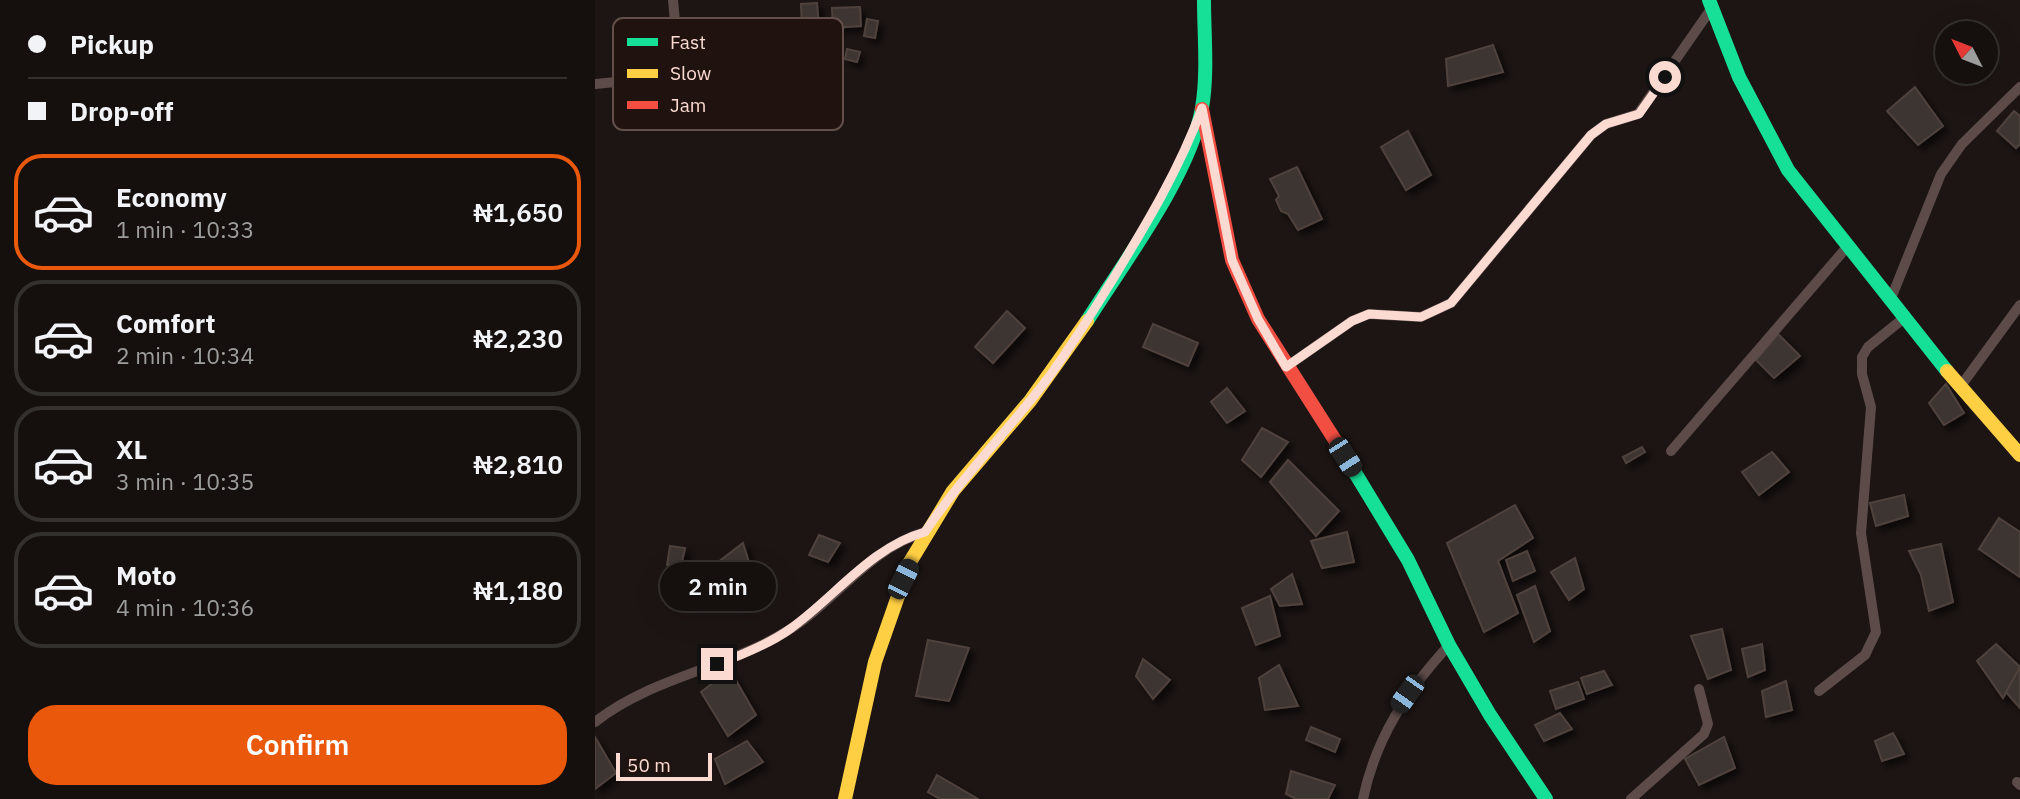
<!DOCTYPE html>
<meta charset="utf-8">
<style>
:root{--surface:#15100e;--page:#221e1c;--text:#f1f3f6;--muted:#9d9d9e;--line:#34302e;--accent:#ea580c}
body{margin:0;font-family:"IBM Plex Sans",sans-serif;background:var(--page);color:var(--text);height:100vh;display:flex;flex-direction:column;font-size:26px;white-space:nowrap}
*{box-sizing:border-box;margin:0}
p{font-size:23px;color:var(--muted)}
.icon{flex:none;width:38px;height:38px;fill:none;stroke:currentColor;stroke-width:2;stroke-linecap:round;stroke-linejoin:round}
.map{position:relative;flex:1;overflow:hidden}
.details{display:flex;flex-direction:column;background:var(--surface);width:595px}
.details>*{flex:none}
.guide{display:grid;align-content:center;height:154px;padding:0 28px;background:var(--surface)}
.needle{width:46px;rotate:312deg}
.tools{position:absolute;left:1340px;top:21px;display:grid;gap:14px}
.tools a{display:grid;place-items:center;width:63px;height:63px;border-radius:50%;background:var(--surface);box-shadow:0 7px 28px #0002,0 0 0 2px var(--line);font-size:35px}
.scale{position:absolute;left:21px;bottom:18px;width:96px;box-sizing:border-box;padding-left:7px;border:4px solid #fbdad2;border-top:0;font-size:19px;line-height:24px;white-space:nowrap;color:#fbdad2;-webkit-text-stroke:5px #20130f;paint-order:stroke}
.end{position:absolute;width:32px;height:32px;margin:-16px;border:9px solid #fbdad2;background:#111;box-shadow:0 0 0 4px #111}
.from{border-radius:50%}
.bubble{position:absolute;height:49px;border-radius:24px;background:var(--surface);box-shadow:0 7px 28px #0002,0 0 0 2px var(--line);font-size:23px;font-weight:600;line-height:49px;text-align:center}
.car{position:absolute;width:21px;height:42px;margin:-21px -10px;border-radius:9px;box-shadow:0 0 5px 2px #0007;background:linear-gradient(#222 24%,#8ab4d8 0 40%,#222 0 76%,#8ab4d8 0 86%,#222 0)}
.guide b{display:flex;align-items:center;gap:24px;height:66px;font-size:26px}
.guide b+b{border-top:2px solid var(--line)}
.guide i{width:18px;height:18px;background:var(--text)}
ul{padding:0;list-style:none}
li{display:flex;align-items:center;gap:21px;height:116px;margin:0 14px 10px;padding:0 14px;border:4px solid var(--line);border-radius:28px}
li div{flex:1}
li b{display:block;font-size:26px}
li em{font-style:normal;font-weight:600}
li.current{border-color:var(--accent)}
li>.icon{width:63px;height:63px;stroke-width:1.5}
.action{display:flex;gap:14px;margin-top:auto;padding:14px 28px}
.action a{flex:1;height:80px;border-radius:28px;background:var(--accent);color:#fff;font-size:28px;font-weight:600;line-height:80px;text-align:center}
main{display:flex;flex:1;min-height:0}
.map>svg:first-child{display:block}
.building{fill:#3e3430;stroke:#4f433e;stroke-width:2;filter:url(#shadow)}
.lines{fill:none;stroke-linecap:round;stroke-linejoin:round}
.street{stroke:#5c4b49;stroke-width:10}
.fast{stroke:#16e098;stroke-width:14}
.slow{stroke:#ffcf43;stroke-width:14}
.jam{stroke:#f24e42;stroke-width:14}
.route{stroke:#fbdad2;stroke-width:9}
.key{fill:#20130f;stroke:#624f4a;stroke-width:2}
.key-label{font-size:19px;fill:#fbdad2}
</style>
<main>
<section class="details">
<div class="guide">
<b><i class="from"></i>Pickup</b>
<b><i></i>Drop-off</b>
</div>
<ul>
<li class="current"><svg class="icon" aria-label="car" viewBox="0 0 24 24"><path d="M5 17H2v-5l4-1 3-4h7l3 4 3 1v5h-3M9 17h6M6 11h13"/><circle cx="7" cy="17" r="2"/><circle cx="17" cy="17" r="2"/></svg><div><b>Economy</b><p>1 min · 10:33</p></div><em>₦1,650</em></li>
<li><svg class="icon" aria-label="car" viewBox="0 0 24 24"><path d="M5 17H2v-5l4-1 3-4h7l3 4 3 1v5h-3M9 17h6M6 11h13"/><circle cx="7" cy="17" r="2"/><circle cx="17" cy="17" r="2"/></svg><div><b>Comfort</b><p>2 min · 10:34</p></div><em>₦2,230</em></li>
<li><svg class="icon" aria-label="car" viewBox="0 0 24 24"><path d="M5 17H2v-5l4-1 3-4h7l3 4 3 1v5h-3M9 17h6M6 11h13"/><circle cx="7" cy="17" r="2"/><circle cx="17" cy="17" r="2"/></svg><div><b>XL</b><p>3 min · 10:35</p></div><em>₦2,810</em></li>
<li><svg class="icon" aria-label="car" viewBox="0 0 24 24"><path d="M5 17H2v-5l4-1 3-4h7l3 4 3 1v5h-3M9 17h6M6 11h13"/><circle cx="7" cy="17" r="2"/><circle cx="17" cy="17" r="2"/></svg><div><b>Moto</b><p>4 min · 10:36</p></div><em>₦1,180</em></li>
</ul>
<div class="action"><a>Confirm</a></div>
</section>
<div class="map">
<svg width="1425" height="799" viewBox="0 0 1425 799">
<defs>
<filter id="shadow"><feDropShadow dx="5" dy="5" stdDeviation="3.5" flood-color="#0009"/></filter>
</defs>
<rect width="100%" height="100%" fill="#1c1513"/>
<g class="building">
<path d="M222,3L224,27L207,28L206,4Z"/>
<path d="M265,7L266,26L238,28L237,8Z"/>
<path d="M272,19L283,21L280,38L269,36Z"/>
<path d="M898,45L908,72L853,86L851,59Z"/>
<path d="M252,49L265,52L262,62L250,59Z"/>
<path d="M1320,87L1348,126L1323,145L1292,111Z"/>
<path d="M1419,111L1425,116V144L1421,148L1402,131Z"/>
<path d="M813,131L836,175L811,190L786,147Z"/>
<path d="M702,167L727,219L703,230L693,214L686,211L681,200L684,196L675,179Z"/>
<path d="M412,311L430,328L398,363L380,347Z"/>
<path d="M558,324L603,343L593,366L548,347Z"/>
<path d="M1183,334L1205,356L1179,378L1161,360Z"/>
<path d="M1351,384L1369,413L1349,425L1334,403Z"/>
<path d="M632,388L650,411L632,423L616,402Z"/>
<path d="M667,428L693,442L666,477L647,460Z"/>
<path d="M1047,447L1050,452L1031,463L1028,457Z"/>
<path d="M1177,452L1194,472L1164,495L1147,472Z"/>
<path d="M693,460L744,511L721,536L675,482Z"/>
<path d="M1309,495L1313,516L1281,526L1275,503Z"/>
<path d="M920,505L938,538L903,561L923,613L889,632L852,543Z"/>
<path d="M1404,518L1425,532V577L1384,549Z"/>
<path d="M752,532L759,562L727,568L716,541Z"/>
<path d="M224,535L245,543L233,562L214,555Z"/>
<path d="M148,543L161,585L125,602L110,572Z"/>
<path d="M1346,544L1358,602L1334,611L1326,575L1314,551Z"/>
<path d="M75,546L90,548L86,567L72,565Z"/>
<path d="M932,551L940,571L918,581L911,560Z"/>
<path d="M980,558L989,589L974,600L956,572Z"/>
<path d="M697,574L707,604L685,606L676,589Z"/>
<path d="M940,586L955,631L939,642L922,595Z"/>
<path d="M675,596L685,636L661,645L647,608Z"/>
<path d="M1127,629L1136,670L1113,679L1096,636Z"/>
<path d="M333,640L374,648L354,701L321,696Z"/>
<path d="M1167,644L1170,670L1153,677L1147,649Z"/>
<path d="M1401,644L1425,667L1408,698L1382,661Z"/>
<path d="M548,659L575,680L558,699L541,676Z"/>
<path d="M684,665L703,706L670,710L664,678Z"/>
<path d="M1425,667V708L1411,692Z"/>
<path d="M135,670L161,715L133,736L106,692Z"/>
<path d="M1009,671L1017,685L992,694L986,678Z"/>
<path d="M1191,681L1197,710L1171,717L1167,691Z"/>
<path d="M983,682L989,699L961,709L955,691Z"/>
<path d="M965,713L977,729L949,741L940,725Z"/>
<path d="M716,727L745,739L740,752L711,740Z"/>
<path d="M1298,733L1309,754L1287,761L1280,741Z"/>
<path d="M0,737L21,773L0,789Z"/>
<path d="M1129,737L1140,768L1104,785L1090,759Z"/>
<path d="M152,741L168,762L130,784L120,759Z"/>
<path d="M696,771L740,785L733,799H701L691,794Z"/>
<path d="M342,775L383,799H345L333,792Z"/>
</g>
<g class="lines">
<g class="street">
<path d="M78,0L85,76"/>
<path d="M0,84L144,70"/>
<path d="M1295,301L1346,174L1367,144L1425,87"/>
<path d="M691,367L757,321L774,314L826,317L856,303L996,135L1011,124L1043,114L1116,9"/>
<path d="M1365,387L1425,305"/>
<path d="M1076,451L1252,247"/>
<path d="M1224,691L1270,655L1281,632L1266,533L1276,407L1267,374V357L1273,347L1309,318"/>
<path d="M0,722C57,677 131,669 192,631C241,601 274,548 330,532"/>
<path d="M1422,782L1425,785"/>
<path d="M768,799C781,737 812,691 854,645"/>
<path d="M1036,799L1109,734L1113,724L1104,689"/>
</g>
<g class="fast">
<path d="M1114,0L1144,77L1193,170L1352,371"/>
<path d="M492,321C529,262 595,175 607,108C613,73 609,35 609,0"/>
<path d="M745,448L813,560L854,645L895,715L951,799"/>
</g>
<g class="slow">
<path d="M1352,371L1425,455"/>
<path d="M250,799L280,662L315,562L358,491L435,401L492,321"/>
</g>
<path class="jam" d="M607,109L637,260L663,319L745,448"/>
</g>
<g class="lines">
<path class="route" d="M122,664C147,655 174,644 195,629C240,597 276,547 330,532C366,478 411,433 450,382C475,349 496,314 518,279C552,223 584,170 607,108L637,260L663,319L691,367L757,321L774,314L826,317L856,303L996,135L1011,124L1044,114L1070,77"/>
</g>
<rect x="18" y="18" width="230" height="112" rx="10" class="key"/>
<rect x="32" y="38" width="31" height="8" fill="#16e098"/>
<rect x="32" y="69" width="31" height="9" fill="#ffcf43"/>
<rect x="32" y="101" width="31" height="8" fill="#f24e42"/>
<g class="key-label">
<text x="75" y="49">Fast</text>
<text x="75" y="80">Slow</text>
<text x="75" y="112">Jam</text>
</g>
</svg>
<div class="tools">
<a><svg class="needle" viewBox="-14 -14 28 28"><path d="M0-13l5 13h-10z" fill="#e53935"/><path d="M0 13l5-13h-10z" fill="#9d9d9e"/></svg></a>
</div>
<div class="scale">50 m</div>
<i class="end from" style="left:1070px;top:77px"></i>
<i class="end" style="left:122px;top:664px"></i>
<div class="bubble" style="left:65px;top:562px;width:116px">2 min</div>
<i class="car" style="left:750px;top:457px;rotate:147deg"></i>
<i class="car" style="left:308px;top:579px;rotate:26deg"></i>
<i class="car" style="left:812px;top:694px;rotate:215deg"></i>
</div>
</main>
